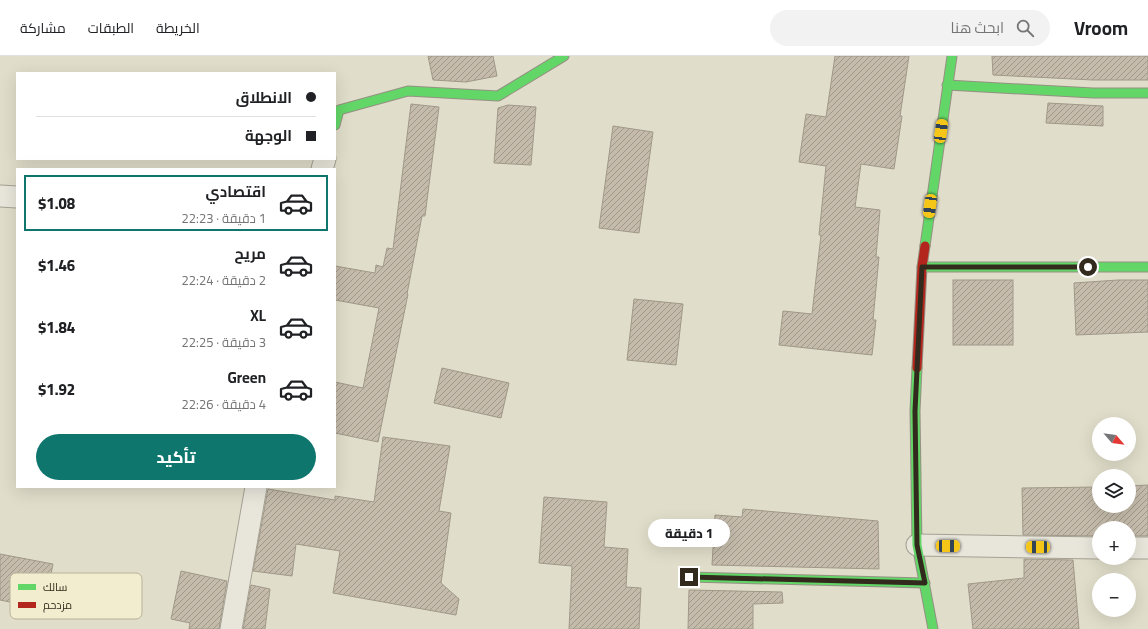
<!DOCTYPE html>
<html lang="ar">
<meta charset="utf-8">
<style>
:root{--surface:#fff;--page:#f2f2f2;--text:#202124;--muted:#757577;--line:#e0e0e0;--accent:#0f766e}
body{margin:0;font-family:Georgia,Cairo,serif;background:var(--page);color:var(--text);direction:rtl;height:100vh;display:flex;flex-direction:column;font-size:15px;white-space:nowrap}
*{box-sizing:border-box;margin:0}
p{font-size:13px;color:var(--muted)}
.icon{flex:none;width:22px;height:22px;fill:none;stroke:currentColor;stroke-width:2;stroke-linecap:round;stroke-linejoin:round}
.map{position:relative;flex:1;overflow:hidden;direction:ltr}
.details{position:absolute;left:16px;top:112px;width:320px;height:320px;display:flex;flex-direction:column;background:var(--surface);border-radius:0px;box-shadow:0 4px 16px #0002;direction:rtl}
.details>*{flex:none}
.guide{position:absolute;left:16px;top:16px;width:320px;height:88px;border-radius:0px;box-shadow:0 4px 16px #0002;direction:rtl;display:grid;align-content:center;height:88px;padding:0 20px;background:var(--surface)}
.needle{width:26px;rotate:118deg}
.buttons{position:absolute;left:1092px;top:361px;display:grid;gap:8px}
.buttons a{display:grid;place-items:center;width:44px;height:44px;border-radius:50%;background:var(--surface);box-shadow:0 4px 16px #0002;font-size:20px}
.end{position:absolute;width:18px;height:18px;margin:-9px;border:5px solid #322a1c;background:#fff;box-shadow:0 0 0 2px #fff}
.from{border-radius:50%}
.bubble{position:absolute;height:28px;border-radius:14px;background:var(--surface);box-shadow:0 4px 16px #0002;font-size:13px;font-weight:800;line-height:28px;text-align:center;direction:rtl}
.car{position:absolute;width:12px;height:24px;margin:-12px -6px;border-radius:5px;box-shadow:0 0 3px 1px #0007;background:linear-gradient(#f5c518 24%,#345 0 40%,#f5c518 0 76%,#345 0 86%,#f5c518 0)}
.guide b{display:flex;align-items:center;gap:14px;height:38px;font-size:15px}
.guide b+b{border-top:1px solid var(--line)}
.guide i{width:10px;height:10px;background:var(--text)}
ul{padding:7px 0 0;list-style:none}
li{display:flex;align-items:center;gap:12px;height:56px;margin:0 8px 6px;padding:0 12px;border:2px solid transparent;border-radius:0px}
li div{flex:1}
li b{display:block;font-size:15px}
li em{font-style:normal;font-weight:800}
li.active{border-color:var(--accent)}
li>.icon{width:36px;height:36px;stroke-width:1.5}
.action{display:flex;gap:8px;margin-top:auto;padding:8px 20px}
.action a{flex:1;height:46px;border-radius:24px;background:var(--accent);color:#fff;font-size:16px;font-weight:800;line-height:46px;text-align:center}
header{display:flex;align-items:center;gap:24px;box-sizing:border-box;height:56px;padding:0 20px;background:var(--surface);border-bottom:1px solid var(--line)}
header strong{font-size:19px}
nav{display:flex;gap:22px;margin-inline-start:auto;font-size:14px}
.search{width:280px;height:36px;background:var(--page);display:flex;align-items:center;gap:10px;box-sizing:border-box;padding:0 14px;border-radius:22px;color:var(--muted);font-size:15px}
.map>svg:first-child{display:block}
.building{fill:url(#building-hatch);stroke:#a09889}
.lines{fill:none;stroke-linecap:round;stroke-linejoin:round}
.street-casing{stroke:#a5a193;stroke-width:23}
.fast-casing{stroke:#959183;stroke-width:11}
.jam-casing{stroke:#959183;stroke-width:11}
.street{stroke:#e8e6db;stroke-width:21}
.fast{stroke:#63d668;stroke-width:9}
.jam{stroke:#b3261e;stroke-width:9}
.route{stroke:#322a1c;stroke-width:5}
.key{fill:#f2edce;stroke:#b8b299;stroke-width:1}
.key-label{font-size:11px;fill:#322a1c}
</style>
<header>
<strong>Vroom</strong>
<div class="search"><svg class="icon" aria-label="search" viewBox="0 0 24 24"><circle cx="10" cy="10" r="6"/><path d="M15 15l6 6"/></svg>ابحث هنا</div>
<nav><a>الخريطة</a><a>الطبقات</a><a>مشاركة</a></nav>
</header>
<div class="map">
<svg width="1148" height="573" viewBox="0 0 1148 573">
<defs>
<pattern id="building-hatch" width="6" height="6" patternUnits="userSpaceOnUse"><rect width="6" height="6" fill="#c4bbab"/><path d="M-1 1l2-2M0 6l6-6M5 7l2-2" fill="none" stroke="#a0988a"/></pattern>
</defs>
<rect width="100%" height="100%" fill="#e0ddca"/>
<g class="building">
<path d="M428,0H493L497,20L466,26L433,24Z"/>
<path d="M835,0H909L900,60H902L894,113L861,108L855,151L880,154L876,201H879L873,264H876L872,299L779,289L783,255L812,258L821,179H819L826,110L799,106L806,58L826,61Z"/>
<path d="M992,0H1148V24H1093L993,19Z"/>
<path d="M1048,47L1103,50V70L1046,67Z"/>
<path d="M411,48L439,51L425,160H422L407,238H408L378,386L335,377V326L363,332L379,252L335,244V210L375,217L376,209L383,211L387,192L393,193Z"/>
<path d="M508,49L536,51L531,109L494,107L498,52Z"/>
<path d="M613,70L653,76L639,177L599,172Z"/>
<rect x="953" y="224" width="60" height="65"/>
<path d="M1118,224H1148V276L1076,279L1074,227Z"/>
<path d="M634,243L683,248L676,309L627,304Z"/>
<path d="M442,312L509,327L501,362L434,347Z"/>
<path d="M383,381L450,390L439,455L451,457L441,527L459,543L456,559L333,537L340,495L296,488L292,520L253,515L268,433L335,444V440L374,446Z"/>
<path d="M1148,429V480H1129V472H1099V480L1023,479L1022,432L1099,431V450H1129V430Z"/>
<path d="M544,441L607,446L604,491L628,493L626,531L641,532L639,573H569L572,510L539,507Z"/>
<path d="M743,453L878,465L879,513L712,509L715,459L742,461Z"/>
<path d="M0,498L53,508L44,553L0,544Z"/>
<path d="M1024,503L1073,504L1079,573H973L968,528L1024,522Z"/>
<path d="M181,515L227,525L219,573H189L190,567L171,563Z"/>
<path d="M251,529L270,533L265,573H243Z"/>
<path d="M689,534L782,536L783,547L753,548V573H688Z"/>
</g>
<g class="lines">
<defs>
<g id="street">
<path d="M322,113L325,103"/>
<path d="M0,140L17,141"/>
<path d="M917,489L1099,492"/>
<path d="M1129,492H1148"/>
<path d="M231,573L256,431"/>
</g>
<g id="fast">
<path d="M947,29L1093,37H1148"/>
<path d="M335,69L339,54L408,35L498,40L564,0"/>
<path d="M925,190L952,0"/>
<path d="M922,211H1148"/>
<path d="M917,312L915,355L917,489L933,573"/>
<path d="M689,521L925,527"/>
</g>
<path id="jam" d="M917,312L922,211L925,190"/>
</defs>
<use href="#street" class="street-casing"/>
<use href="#fast" class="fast-casing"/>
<use href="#jam" class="jam-casing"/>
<use href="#street" class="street"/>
<use href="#fast" class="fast"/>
<use href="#jam" class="jam"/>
</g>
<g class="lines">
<path class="route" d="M689,521L925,527L917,489L915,355L922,211H1088"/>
</g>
<rect x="10" y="517" width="132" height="46" rx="6" class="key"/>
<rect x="18" y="528" width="18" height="6" fill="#63d668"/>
<rect x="18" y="546" width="18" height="6" fill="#b3261e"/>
<g class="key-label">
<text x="43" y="535">سالك</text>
<text x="43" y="553">مزدحم</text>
</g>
</svg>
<div class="buttons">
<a><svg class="needle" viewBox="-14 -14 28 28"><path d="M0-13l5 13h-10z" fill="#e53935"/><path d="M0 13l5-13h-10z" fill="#757577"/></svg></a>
<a><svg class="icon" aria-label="layers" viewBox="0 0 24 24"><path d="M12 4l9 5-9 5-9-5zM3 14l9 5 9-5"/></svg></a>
<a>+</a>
<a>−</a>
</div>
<i class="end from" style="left:1088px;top:211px"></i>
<i class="end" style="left:689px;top:521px"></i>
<div class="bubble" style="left:648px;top:463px;width:82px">1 دقيقة</div>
<i class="car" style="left:941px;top:75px;rotate:8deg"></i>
<i class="car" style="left:930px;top:150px;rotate:188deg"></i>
<i class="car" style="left:948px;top:490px;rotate:91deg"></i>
<i class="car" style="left:1038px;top:491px;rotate:271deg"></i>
<div class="guide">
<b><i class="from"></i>الانطلاق</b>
<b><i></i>الوجهة</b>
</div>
<section class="details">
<ul>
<li class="active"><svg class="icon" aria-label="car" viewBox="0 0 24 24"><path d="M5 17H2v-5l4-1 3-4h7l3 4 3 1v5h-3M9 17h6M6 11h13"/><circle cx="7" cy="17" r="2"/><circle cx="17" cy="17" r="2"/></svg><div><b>اقتصادي</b><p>1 دقيقة · 22:23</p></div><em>$1.08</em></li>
<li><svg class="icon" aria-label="car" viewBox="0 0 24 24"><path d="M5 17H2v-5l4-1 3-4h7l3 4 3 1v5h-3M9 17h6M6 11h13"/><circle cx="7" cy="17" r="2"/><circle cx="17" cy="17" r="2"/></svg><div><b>مريح</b><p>2 دقيقة · 22:24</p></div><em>$1.46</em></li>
<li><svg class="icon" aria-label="car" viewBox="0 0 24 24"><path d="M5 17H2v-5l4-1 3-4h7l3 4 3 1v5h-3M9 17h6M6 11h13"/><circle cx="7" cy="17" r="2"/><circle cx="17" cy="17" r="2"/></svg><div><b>XL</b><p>3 دقيقة · 22:25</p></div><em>$1.84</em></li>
<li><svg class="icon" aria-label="car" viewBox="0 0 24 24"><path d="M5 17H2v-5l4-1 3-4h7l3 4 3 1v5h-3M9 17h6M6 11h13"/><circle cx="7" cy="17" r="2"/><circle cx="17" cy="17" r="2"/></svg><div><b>Green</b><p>4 دقيقة · 22:26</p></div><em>$1.92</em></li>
</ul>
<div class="action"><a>تأكيد</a></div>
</section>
</div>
